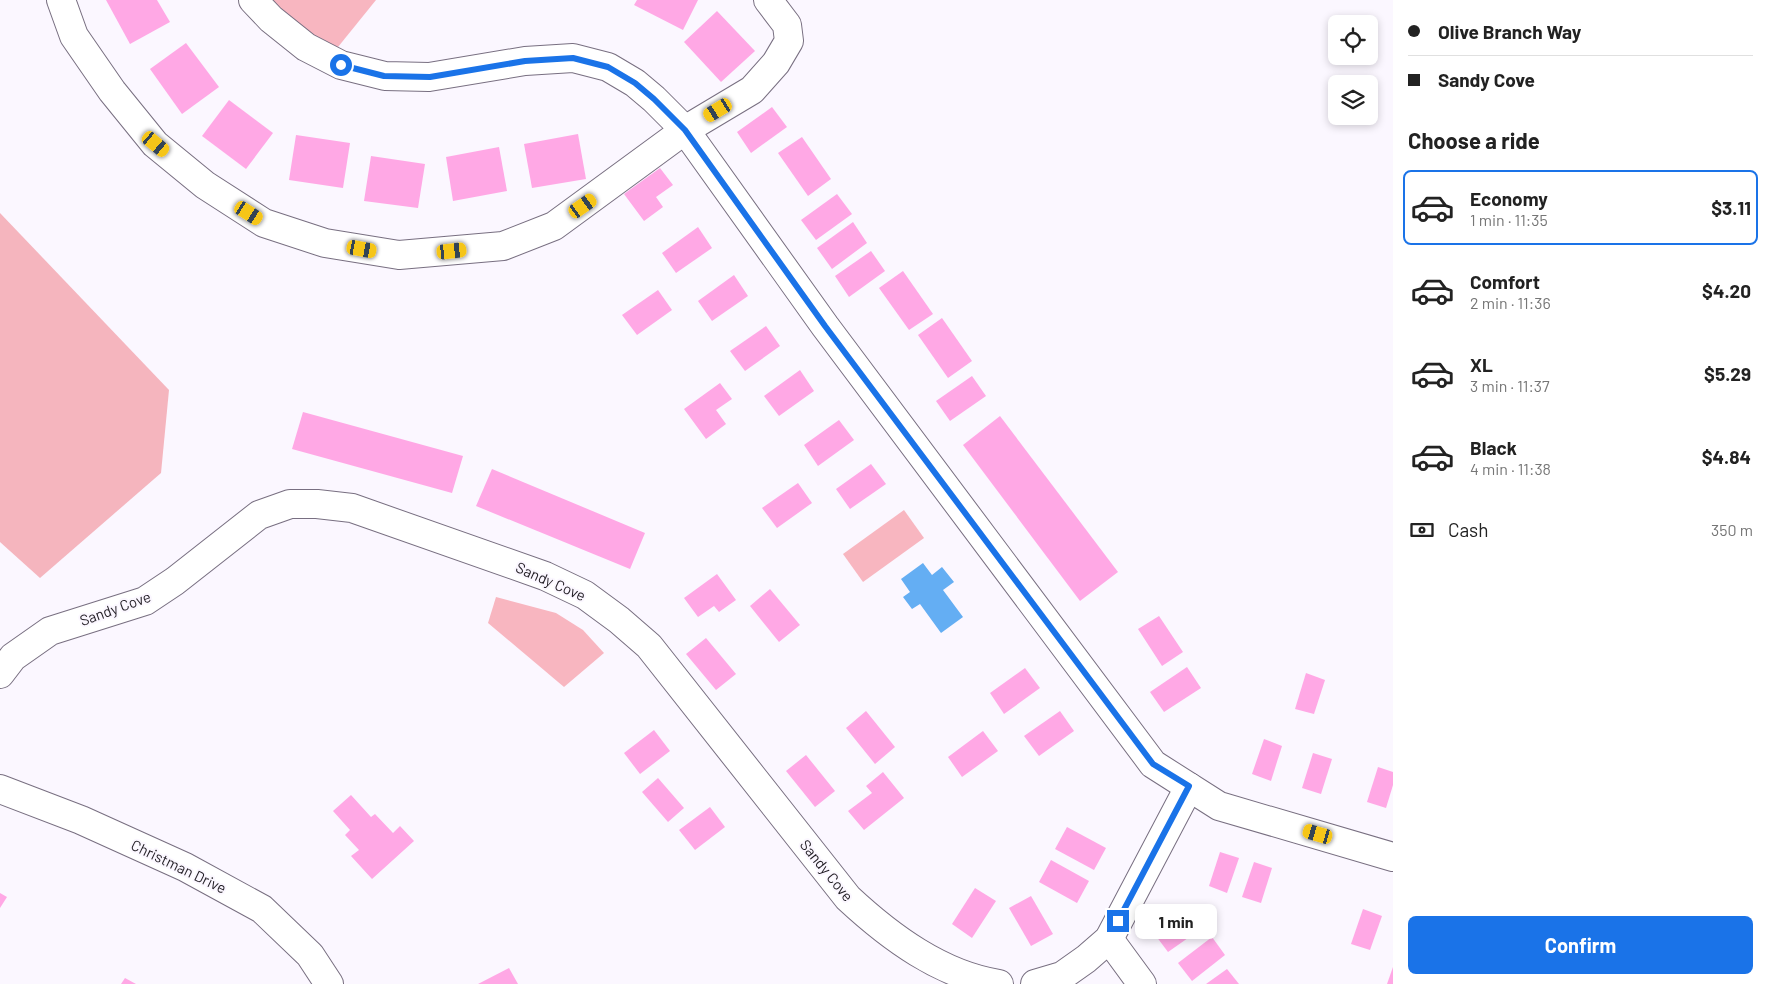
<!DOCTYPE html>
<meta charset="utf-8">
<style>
:root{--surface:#fff;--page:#f2f2f2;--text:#222;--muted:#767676;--line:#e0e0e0;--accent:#1a73e8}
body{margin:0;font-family:Barlow,sans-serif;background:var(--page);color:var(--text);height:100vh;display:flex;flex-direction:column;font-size:19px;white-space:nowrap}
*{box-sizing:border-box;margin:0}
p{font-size:16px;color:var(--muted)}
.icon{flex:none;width:28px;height:28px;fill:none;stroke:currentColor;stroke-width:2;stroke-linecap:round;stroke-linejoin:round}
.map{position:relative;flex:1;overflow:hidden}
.side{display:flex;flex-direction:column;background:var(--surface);width:375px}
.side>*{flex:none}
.banner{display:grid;align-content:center;height:110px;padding:0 15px;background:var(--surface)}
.controls{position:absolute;left:1328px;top:15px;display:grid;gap:10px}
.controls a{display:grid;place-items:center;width:50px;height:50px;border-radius:8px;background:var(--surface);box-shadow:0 2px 8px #0003;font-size:25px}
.end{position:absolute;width:22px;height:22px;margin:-11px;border:6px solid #1a73e8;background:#fff;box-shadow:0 0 0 2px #fff}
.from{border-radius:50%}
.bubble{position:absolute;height:35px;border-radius:8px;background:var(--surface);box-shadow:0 2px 8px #0003;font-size:16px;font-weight:700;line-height:35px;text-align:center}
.car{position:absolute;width:15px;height:30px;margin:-15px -8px;border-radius:6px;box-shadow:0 0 4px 1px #0007;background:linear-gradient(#f5c518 24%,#345 0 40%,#f5c518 0 76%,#345 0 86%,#f5c518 0)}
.banner b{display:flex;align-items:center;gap:18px;height:48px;font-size:19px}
.banner b+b{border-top:1px solid var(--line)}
.banner i{width:12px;height:12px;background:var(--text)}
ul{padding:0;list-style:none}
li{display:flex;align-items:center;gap:15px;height:75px;margin:0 10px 8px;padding:0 5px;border:2px solid transparent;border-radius:8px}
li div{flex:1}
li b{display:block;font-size:19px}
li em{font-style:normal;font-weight:700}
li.current{border-color:var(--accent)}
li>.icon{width:45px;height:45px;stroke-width:1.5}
h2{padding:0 15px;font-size:22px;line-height:60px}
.pay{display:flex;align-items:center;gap:12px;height:55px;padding:0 15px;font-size:19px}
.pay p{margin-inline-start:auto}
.primary-button{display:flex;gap:10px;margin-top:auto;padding:10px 15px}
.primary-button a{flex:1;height:58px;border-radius:8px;background:var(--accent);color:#fff;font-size:20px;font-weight:700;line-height:58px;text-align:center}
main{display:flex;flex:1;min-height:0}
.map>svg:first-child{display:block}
.green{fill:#f8b6c0}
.forest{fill:#f5b5be}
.water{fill:#64aef3}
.building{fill:#ffa8e5}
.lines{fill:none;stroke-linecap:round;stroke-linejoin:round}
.minor-casing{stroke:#786f81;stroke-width:30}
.minor{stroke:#fff;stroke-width:28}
.route{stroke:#1a73e8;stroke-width:6}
.labels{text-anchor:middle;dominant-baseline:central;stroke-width:4;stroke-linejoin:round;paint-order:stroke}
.street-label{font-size:15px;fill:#211d24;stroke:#fbf7ff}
</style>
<main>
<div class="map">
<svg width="1393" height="984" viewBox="0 0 1393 984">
<rect width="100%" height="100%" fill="#fbf7ff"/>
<g class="green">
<path d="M273,0H376L338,47C311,36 292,23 273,0Z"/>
<path d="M904,510L924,538L863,582L843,554Z"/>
<path d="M496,597L556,613L583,630L604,653L564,687L488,623Z"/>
</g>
<path class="forest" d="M0,213L169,390L161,473L40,578L0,542Z"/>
<path class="water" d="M923,563L932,575L942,567L954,582L943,590L963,617L941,633L920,604L912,609L903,597L910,592L901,579Z"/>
<g class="building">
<path d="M106,0H157L170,22L130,44Z"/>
<path d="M637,0H698L683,30L634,5Z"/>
<path d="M717,11L755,51L721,82L684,42Z"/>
<path d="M186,43L219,87L182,114L150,69Z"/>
<path d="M229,100L273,133L246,169L202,136Z"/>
<path d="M772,107L787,127L751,153L737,132Z"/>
<path d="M578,134L586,179L532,188L524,144Z"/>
<path d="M296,135L350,143L343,188L289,180Z"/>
<path d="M802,137L831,179L808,196L778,153Z"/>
<path d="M499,147L507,191L453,201L446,157Z"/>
<path d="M371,156L425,164L418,208L364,201Z"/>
<path d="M660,168L673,185L656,197L663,207L644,221L624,194Z"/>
<path d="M837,194L852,214L816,240L801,220Z"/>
<path d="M853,222L867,243L832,269L817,248Z"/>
<path d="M698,227L712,248L676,273L662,253Z"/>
<path d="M871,251L885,271L849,297L835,276Z"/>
<path d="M903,271L933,314L909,330L879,288Z"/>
<path d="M734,275L748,296L712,321L698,301Z"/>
<path d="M658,290L672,310L637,335L622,315Z"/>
<path d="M942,318L972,361L948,378L918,335Z"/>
<path d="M766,326L780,346L745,371L730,351Z"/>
<path d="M800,370L814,391L779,416L764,396Z"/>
<path d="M972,376L986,396L950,421L936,401Z"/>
<path d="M720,383L732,399L716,410L726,424L706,439L684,409Z"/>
<path d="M303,412L463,456L452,493L292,449Z"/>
<path d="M1000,416L1118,572L1080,601L963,445Z"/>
<path d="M839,420L854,440L818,466L804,445Z"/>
<path d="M871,464L886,484L850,509L836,489Z"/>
<path d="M492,469L645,533L630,569L476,506Z"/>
<path d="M798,483L812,503L777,528L762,508Z"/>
<path d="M717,574L736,600L719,612L714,606L698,617L684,598Z"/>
<path d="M770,589L800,625L779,642L750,606Z"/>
<path d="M1159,616L1183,652L1162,666L1138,629Z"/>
<path d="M706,638L736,674L716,690L686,654Z"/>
<path d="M1187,667L1201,688L1164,712L1150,692Z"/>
<path d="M1025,668L1040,688L1004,714L990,693Z"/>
<path d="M1306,673L1325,680L1314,714L1295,709Z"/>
<path d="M866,711L895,747L875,764L846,728Z"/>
<path d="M1060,711L1074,731L1039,756L1024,736Z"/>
<path d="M654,730L670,751L640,774L624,753Z"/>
<path d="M983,731L998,751L962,777L948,757Z"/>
<path d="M1264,739L1282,746L1271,781L1252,774Z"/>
<path d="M1313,753L1332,759L1321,794L1302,788Z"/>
<path d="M806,755L835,791L815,807L786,771Z"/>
<path d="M1378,767L1393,772V785L1386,808L1367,802Z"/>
<path d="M883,772L904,798L864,830L848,811L872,793L866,786Z"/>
<path d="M658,778L684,808L668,822L642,792Z"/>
<path d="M351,795L371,817L375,814L393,833L400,826L414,841L372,879L351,856L359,850L345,835L350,830L333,811Z"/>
<path d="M710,807L725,827L695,850L679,830Z"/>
<path d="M1067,827L1106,848L1094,870L1055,849Z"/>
<path d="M1220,852L1239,858L1227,893L1209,886Z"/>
<path d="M1051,860L1089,881L1077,903L1039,882Z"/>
<path d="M1254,862L1272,868L1261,903L1242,897Z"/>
<path d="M975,888L996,901L972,938L952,924Z"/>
<path d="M0,893L7,897L0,908Z"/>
<path d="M1031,896L1053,934L1031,946L1009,908Z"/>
<path d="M1363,909L1382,916L1370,950L1351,944Z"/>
<path d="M1186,915L1198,931L1168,952L1156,936Z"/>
<path d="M1212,937L1225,955L1192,981L1178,963Z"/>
<path d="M1393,967V984H1387Z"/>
<path d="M509,968L518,984H478Z"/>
<path d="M1227,969L1239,984H1206Z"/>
<path d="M125,978L136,984H121Z"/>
</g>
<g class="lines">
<defs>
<g id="minor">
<path d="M61,0L74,36L112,91L155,144L205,185L264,223L325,243L399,255L503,246L554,226L685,130L752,90L776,63L789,41L787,25L768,0"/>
<path d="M253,0L271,19L306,47L341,65L385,76L429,77L525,61L573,58L608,67L635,83L654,99L685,130L825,326L1153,764L1219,806L1393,857"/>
<path d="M0,674L13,657L50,631L145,601L175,581L259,515L290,504H317L352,508L545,576L585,595L619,620L649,646L848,898C890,937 941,975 999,984"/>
<path d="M0,789L81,820L185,867L262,909L310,955L329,984"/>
<path d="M1109,939L1142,984"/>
<path d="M1035,984L1062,976L1086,959L1109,939L1189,787"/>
</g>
</defs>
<use href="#minor" class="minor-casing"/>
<use href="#minor" class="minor"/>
</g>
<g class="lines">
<path class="route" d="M341,65L384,76L430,77L525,61L573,58L608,67L635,83L654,99L685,130L825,326L1153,764L1189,786L1118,921"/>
</g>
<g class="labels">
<g class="street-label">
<text transform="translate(551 581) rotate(24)">Sandy Cove</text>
<text transform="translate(115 608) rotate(-20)">Sandy Cove</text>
<text transform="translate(179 866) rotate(26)">Christman Drive</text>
<text transform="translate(827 870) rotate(51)">Sandy Cove</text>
</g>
</g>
</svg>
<div class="controls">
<a><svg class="icon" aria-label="locate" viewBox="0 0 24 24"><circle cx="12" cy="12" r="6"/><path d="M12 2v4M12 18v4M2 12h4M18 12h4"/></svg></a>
<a><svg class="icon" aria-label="layers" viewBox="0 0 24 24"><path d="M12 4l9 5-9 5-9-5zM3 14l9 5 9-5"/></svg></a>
</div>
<i class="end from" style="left:341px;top:65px"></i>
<i class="end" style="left:1118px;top:921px"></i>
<div class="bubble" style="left:1135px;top:904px;width:82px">1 min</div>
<i class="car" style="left:718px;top:110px;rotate:239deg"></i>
<i class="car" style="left:156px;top:144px;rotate:130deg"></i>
<i class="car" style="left:583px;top:206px;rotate:55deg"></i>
<i class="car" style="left:249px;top:213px;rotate:122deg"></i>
<i class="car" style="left:362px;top:249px;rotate:100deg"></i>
<i class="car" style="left:452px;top:251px;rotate:84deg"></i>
<i class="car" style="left:1318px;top:834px;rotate:286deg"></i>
</div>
<section class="side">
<div class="banner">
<b><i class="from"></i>Olive Branch Way</b>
<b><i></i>Sandy Cove</b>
</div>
<h2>Choose a ride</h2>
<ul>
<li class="current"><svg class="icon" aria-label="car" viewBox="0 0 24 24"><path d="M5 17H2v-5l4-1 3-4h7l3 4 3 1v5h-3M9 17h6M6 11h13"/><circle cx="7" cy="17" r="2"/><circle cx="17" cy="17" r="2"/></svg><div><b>Economy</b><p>1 min · 11:35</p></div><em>$3.11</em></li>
<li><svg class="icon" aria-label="car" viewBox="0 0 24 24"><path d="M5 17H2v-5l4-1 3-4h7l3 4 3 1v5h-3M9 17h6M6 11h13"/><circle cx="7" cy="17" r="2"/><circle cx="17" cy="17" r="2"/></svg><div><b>Comfort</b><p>2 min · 11:36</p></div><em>$4.20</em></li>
<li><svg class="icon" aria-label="car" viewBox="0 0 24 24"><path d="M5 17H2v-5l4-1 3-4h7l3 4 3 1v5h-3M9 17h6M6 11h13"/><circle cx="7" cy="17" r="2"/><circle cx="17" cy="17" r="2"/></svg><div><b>XL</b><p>3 min · 11:37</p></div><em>$5.29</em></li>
<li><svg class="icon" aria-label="car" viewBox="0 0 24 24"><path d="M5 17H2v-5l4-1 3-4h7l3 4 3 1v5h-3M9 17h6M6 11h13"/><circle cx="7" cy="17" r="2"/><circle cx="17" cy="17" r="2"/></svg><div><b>Black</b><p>4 min · 11:38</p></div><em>$4.84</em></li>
</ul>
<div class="pay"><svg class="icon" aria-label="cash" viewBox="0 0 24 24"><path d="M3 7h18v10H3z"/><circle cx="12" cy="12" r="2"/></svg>Cash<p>350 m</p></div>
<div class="primary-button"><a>Confirm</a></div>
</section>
</main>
